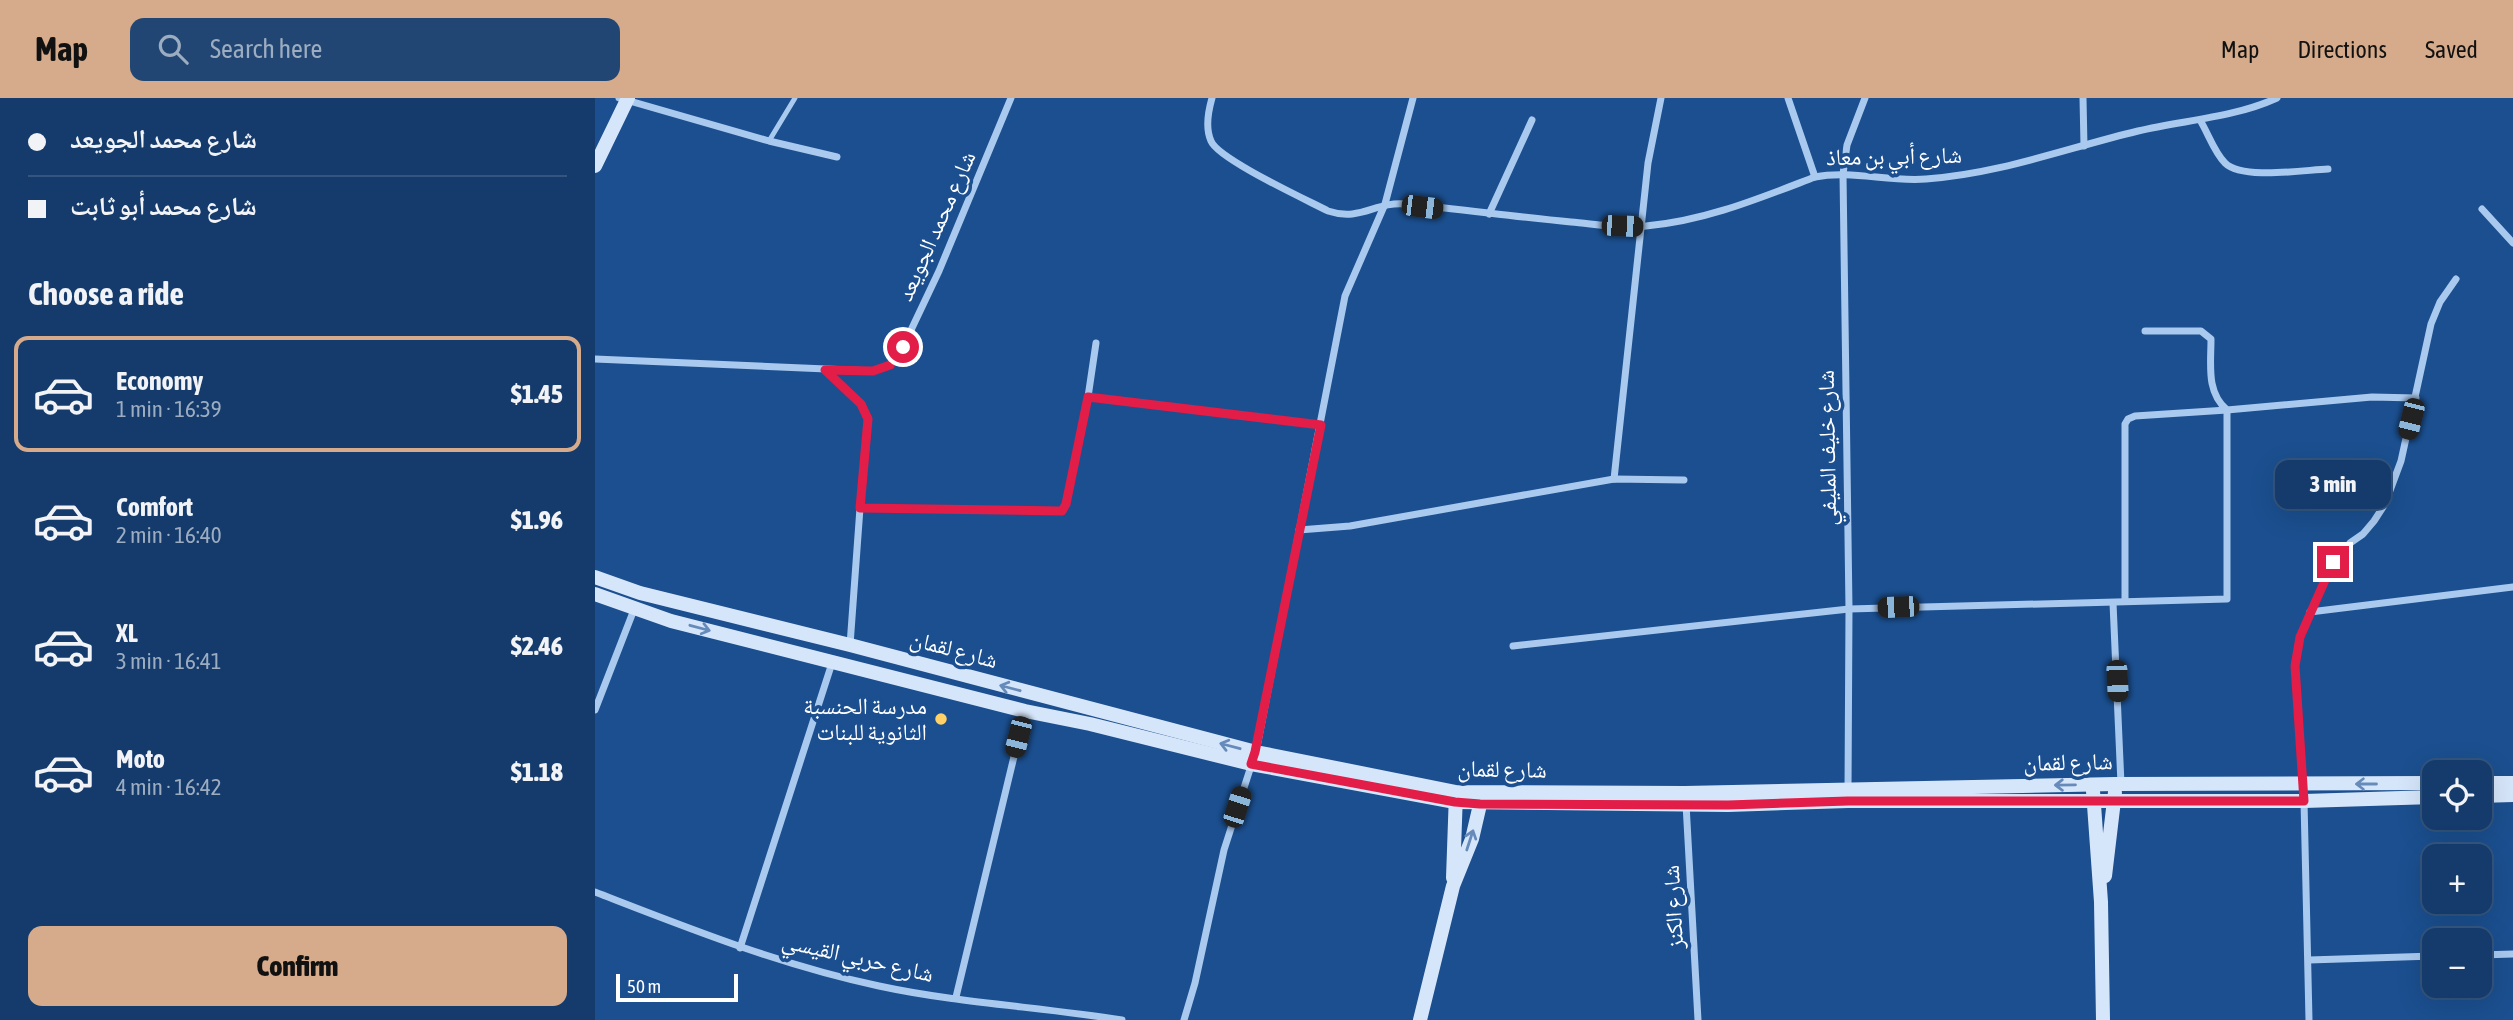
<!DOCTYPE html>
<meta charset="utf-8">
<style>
:root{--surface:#143b6b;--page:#214673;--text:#f1f3f6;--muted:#9dadc1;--line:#33557e;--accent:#d6ab8b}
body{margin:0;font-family:"Asap Condensed","Noto Naskh Arabic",sans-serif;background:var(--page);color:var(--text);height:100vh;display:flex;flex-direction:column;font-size:26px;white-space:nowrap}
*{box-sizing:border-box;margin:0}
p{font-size:23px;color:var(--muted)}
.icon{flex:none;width:38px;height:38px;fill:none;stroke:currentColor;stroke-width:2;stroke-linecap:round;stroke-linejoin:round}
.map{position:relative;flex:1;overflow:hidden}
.sheet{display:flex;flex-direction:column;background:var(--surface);width:595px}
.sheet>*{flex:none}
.hud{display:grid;align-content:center;height:154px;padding:0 28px;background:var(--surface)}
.fabs{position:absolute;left:1827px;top:662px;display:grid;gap:14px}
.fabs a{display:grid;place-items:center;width:70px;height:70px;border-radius:14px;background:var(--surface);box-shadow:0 7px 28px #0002,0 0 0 2px var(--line);font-size:35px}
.scale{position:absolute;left:21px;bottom:18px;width:122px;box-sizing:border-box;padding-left:7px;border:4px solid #fff;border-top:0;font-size:19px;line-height:24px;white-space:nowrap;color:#fff;-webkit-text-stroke:5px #1b4f8f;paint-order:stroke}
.end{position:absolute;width:32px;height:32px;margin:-16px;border:9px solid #e11d48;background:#fff;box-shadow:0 0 0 4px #fff}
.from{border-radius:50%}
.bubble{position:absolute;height:49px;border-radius:14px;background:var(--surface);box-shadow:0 7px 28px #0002,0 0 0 2px var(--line);font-size:23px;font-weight:800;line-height:49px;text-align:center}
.car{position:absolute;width:21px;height:42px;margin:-21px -10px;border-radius:9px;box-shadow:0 0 5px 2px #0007;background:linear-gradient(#222 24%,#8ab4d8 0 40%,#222 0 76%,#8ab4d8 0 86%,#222 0)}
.hud b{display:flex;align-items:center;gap:24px;height:66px;font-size:26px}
.hud b+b{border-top:2px solid var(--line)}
.hud i{width:18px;height:18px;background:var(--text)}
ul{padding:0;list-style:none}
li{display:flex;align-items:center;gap:21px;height:116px;margin:0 14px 10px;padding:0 14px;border:4px solid transparent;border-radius:14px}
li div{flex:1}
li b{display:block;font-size:26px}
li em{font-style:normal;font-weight:800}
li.current{border-color:var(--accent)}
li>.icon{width:63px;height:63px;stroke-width:1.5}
h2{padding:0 28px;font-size:32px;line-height:84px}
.button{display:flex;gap:14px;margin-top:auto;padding:14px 28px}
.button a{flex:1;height:80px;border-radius:14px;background:var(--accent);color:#111;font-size:28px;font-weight:800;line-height:80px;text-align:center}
header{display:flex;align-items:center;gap:42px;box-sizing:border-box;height:98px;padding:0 35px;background:var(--accent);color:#111}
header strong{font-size:33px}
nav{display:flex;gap:38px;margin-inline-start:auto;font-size:24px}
.search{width:490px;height:63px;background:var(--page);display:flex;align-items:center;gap:18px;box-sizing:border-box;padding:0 24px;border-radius:14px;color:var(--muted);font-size:26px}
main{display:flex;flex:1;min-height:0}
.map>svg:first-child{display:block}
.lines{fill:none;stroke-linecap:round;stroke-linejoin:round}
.lane{stroke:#a9c9ee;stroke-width:5}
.street{stroke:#a9c9ee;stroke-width:7}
.secondary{stroke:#d6e6fa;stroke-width:14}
.oneway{stroke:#668bba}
.route{stroke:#e11d48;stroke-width:9}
.poi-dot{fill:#ffd166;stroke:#1b4f8f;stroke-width:2.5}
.labels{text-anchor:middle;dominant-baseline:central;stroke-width:7;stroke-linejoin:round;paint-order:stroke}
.street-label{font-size:23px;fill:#fff;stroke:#1b4f8f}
.poi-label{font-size:23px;fill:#fff;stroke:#1b4f8f;text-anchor:end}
</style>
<header>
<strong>Map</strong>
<div class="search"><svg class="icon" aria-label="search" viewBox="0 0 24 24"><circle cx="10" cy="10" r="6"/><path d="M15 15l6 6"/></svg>Search here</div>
<nav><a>Map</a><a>Directions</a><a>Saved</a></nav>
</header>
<main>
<section class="sheet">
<div class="hud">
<b><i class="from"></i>شارع محمد الجويعد</b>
<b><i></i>شارع محمد أبو ثابت</b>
</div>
<h2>Choose a ride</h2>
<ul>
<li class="current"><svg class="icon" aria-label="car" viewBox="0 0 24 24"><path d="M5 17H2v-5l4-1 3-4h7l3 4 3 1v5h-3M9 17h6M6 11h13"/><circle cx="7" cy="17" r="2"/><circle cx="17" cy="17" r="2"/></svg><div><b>Economy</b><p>1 min · 16:39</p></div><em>$1.45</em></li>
<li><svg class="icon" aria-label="car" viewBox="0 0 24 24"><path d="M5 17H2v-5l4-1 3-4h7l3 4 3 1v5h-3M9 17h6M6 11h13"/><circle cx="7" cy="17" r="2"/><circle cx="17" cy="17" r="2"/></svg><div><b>Comfort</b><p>2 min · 16:40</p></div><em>$1.96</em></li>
<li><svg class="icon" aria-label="car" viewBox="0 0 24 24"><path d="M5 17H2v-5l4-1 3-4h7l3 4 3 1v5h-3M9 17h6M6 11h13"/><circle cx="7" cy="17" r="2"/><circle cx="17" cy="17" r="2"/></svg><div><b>XL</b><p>3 min · 16:41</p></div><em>$2.46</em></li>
<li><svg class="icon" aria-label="car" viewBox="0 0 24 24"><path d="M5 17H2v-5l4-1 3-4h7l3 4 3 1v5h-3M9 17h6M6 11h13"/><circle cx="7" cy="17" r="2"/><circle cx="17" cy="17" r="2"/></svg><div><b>Moto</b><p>4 min · 16:42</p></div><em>$1.18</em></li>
</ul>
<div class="button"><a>Confirm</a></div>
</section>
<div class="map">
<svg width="1918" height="922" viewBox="0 0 1918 922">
<rect width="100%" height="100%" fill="#1b4f8f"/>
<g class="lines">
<path class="lane" d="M174,43L200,0"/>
<g class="street">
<path d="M24,0L174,43L242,59"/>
<path d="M617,0C613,14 610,30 616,43C623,61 712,102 733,113C766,124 780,103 811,106C866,111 921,119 976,124C1000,126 1027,131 1051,128C1110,123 1165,100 1220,79C1256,72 1293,84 1331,81C1404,76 1472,50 1543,33C1589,22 1638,20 1682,0"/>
<path d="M1193,0L1220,79"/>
<path d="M1488,0L1489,48"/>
<path d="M1605,22C1613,35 1619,54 1630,65C1647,82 1709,72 1733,71"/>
<path d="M1887,111L1918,145"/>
<path d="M894,116L937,22"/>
<path d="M0,261L278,273L295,267L308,249L344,173L416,0"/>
<path d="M231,272L266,306L273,321L265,410"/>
<path d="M493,299L501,245"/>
<path d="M1019,381L1053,65L1066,0"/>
<path d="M704,432L755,428L1019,381L1089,382"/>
<path d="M1530,503V326L1533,321L1540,318L1632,312L1777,299L1821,300"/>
<path d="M1518,505L1526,686"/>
<path d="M1715,514L1918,489"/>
<path d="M255,547L265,410L467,413L471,406L493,299L726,327"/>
<path d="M918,548L1254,511L1632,501V312C1611,294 1616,267 1616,241L1606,233H1550"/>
<path d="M0,612L40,509"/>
<path d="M661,654L750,198L790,106L818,0"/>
<path d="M1253,692L1254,511L1248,76L1252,47L1270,0"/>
<path d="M1091,706L1103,922"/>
<path d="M0,794C93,830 185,867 284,888C363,905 446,909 527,922"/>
<path d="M145,850L237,565"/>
<path d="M1885,857L1918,856"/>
<path d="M1714,862L1839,858"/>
<path d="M361,899L430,613"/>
<path d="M589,922L600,885L629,752L657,665"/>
<path d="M1714,922L1709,703L1700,567L1705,539L1738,464L1755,445L1768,436L1779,423L1790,406L1806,363L1836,226L1845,204L1861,181"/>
</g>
<g class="secondary">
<path d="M0,68L33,0"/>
<path d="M0,479L45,495L255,547L661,654L861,694L1090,695L1520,686L1839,685"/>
<path d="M0,496L76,523L430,613L495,626L656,666L860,704L1133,707L1253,703H1709L1839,699"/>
<path d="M1885,685H1918"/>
<path d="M1498,693L1506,804L1508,922"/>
<path d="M1885,698L1918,697"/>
<path d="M1510,778L1520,694"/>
<path d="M858,780L861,695"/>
<path d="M825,922L858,788L877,741L887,698"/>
</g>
</g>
<defs><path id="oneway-shaft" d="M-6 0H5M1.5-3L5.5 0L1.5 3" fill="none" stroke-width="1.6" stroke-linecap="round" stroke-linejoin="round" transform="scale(1.75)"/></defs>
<g class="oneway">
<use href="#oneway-shaft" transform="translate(105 530) rotate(15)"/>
<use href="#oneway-shaft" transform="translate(415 590) rotate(-165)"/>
<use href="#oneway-shaft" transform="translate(635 648) rotate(-165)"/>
<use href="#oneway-shaft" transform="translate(1771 686) rotate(180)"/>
<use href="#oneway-shaft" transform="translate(1470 687) rotate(179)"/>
<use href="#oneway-shaft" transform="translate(875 742) rotate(-72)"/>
</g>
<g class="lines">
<path class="route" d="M308,249L295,267L278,273L230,272L266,306L273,321L265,410L467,413L471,406L493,299L726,327L660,654L656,666L860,704L885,706L1133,707L1253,703H1709L1700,568L1705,539L1738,464"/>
</g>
<circle class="poi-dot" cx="346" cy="621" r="7"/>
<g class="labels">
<g class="street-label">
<text transform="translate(1299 58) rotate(-1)">شارع أبي بن معاذ</text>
<text transform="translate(341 128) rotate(-66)">شارع محمد الجويعد</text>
<text transform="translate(1232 350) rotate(-91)">شارع خليف المليفي</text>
<text transform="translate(359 551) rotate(15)">شارع لقمان</text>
<text transform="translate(1473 664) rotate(-1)">شارع لقمان</text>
<text transform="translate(907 671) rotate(1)">شارع لقمان</text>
<text transform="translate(1078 809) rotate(-93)">شارع الكنز</text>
<text transform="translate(263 859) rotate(13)">شارع حربي القيسي</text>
</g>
<g class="poi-label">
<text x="332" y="608">مدرسة الحنسبة<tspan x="332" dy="26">الثانوية للبنات</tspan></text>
</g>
</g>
</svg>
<div class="fabs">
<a><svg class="icon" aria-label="locate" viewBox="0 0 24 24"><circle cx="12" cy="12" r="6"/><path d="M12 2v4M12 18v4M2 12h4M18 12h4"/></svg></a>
<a>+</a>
<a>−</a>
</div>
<div class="scale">50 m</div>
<i class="end from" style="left:308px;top:249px"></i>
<i class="end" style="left:1738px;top:464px"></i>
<div class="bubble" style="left:1680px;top:362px;width:116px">3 min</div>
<i class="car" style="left:827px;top:109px;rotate:97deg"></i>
<i class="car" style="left:1027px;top:128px;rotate:92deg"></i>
<i class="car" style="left:1816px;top:321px;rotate:194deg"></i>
<i class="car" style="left:1303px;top:509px;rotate:268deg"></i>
<i class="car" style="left:1522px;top:583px;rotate:177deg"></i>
<i class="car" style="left:423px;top:639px;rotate:194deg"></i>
<i class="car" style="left:642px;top:709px;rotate:18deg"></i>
</div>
</main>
